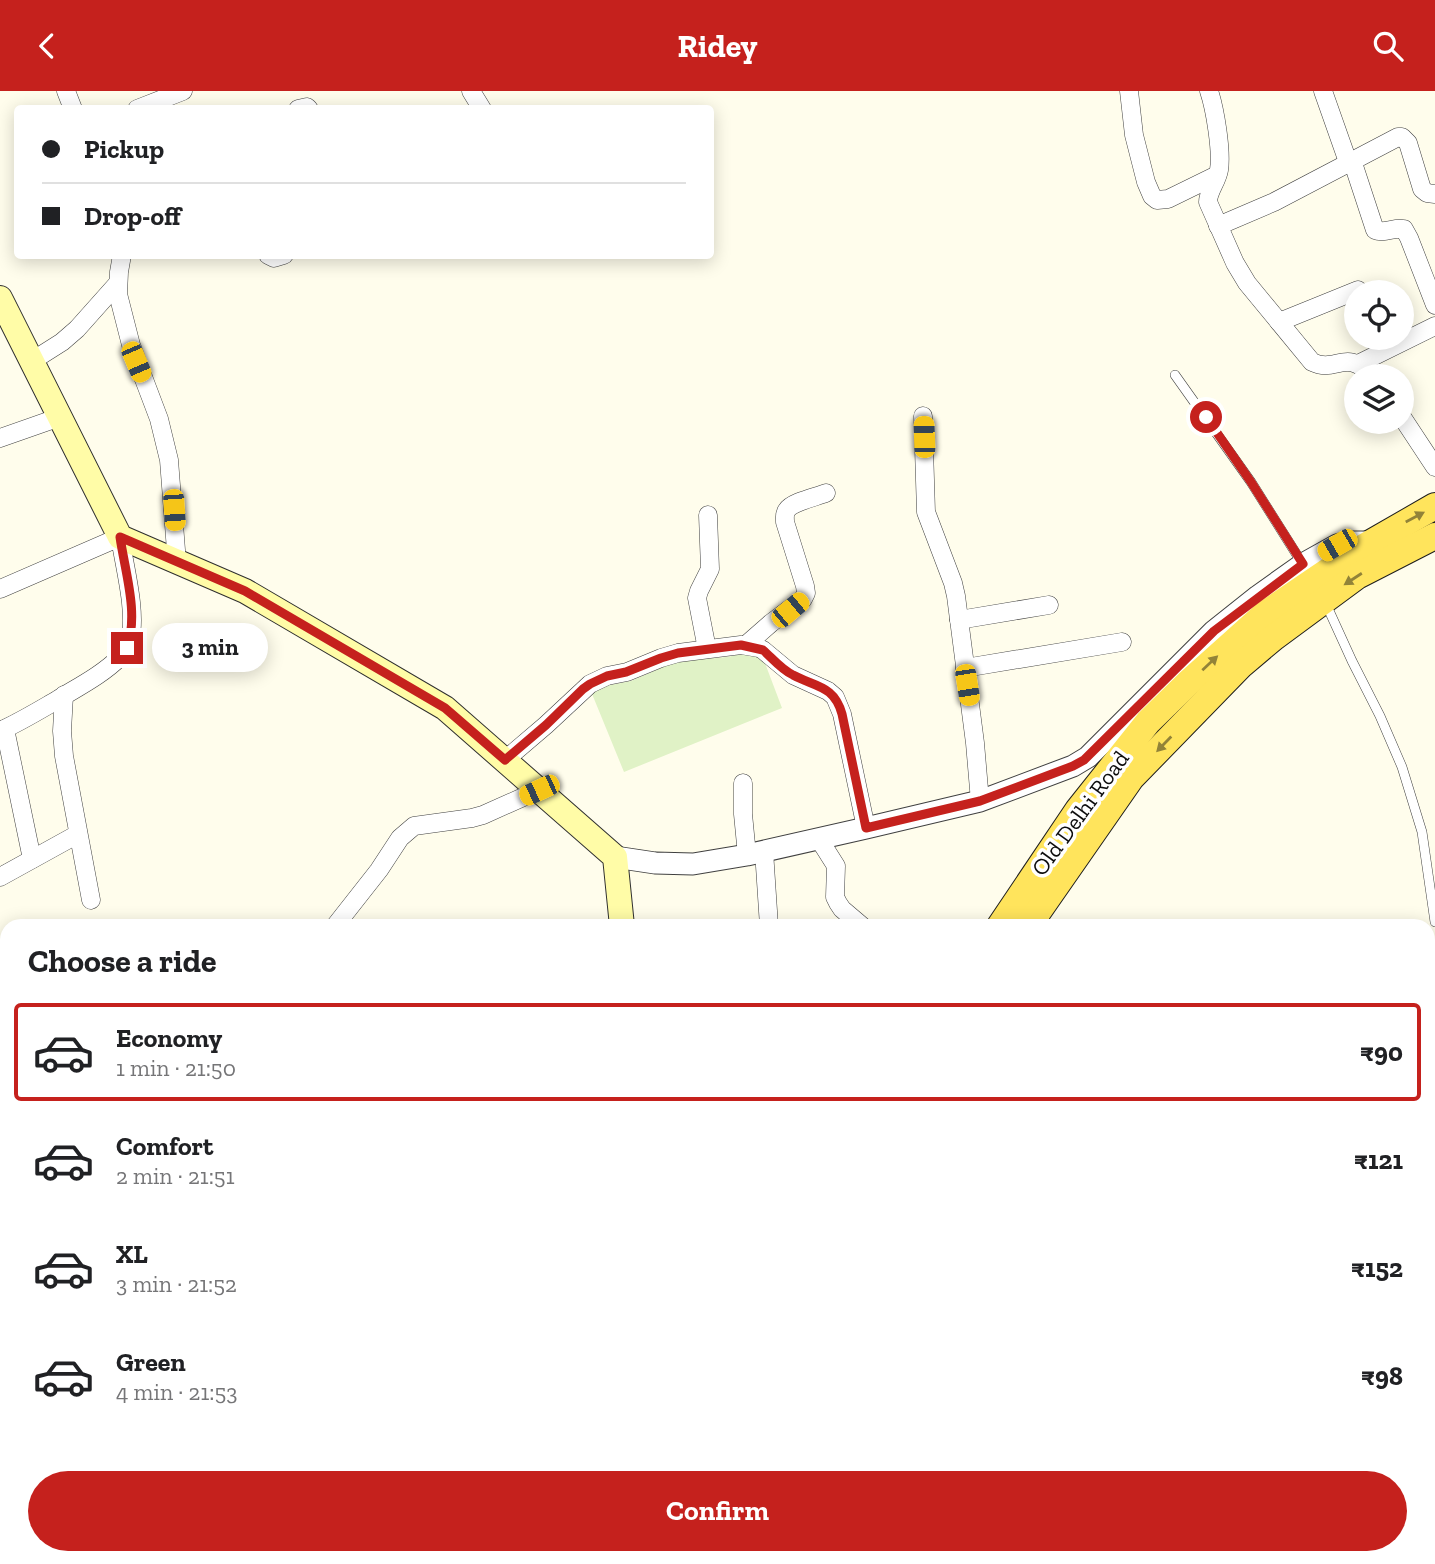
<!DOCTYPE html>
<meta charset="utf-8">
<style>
:root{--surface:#fff;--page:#f2f2f2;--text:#202124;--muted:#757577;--line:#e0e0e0;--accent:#c5211d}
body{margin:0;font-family:"Zilla Slab",serif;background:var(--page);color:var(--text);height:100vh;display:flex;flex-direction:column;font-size:26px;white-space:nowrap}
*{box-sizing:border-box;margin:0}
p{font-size:23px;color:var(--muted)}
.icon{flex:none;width:38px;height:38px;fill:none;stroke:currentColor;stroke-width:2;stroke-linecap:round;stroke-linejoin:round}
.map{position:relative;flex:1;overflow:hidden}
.panel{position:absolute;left:0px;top:828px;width:1435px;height:646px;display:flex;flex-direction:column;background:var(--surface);border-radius:21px 21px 0 0;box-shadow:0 4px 18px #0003}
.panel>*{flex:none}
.banner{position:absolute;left:14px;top:14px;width:700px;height:154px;border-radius:7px;box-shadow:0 4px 18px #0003;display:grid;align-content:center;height:154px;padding:0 28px;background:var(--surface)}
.fabs{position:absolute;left:1344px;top:189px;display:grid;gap:14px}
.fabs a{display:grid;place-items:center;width:70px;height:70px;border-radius:50%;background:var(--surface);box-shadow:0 4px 18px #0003;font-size:35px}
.end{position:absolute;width:32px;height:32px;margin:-16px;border:9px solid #c5211d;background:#fff;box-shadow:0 0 0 4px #fff}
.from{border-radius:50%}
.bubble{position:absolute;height:49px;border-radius:24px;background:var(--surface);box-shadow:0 4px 18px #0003;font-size:23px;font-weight:700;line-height:49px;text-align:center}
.car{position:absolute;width:21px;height:42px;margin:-21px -10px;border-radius:9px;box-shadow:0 0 5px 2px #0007;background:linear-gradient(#f5c518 24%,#345 0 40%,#f5c518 0 76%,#345 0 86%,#f5c518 0)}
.banner b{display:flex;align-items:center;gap:24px;height:66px;font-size:26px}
.banner b+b{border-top:2px solid var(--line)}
.banner i{width:18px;height:18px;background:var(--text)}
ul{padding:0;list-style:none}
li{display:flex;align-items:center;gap:21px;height:98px;margin:0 14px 10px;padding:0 14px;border:4px solid transparent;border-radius:7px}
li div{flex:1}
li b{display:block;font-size:26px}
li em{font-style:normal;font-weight:700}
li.current{border-color:var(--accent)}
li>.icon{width:63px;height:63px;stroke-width:1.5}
h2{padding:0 28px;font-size:32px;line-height:84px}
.button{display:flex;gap:14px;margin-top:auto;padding:14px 28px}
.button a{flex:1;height:80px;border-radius:42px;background:var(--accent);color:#fff;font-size:28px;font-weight:700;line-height:80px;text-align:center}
header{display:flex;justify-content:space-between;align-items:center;height:91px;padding:0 28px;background:var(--accent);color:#fff;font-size:32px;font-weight:700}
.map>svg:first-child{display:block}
.industrial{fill:url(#industrial-furrows)}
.pitch{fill:#e0f2c6}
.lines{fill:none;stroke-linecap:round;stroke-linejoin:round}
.service-casing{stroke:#404040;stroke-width:10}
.minor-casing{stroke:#404040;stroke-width:19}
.tertiary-casing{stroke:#404040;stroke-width:23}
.secondary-casing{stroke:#2f2f2f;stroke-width:26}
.primary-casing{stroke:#1e1e1e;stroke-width:28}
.service{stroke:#fff;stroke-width:9}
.minor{stroke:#fff;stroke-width:18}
.tertiary{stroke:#fff;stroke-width:21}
.secondary{stroke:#fffca7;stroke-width:24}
.primary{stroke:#ffe45c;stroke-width:26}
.oneway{fill:#928338}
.route{stroke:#c5211d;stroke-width:9}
.labels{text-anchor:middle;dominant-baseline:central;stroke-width:7;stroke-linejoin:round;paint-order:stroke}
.street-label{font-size:23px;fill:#0d0d0d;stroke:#fff}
</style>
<header><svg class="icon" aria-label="back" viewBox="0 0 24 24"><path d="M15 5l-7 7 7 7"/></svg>Ridey<svg class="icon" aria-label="search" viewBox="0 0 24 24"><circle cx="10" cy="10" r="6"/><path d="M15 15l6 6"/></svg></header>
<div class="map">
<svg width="1435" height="1473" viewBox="0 0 1435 1473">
<defs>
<pattern id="industrial-furrows" width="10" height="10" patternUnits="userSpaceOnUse" patternTransform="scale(1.75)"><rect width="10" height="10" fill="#ece0ec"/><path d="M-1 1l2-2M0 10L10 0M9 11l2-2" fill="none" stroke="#c9bfc9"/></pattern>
</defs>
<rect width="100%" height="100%" fill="#fffdec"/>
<path class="industrial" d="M0,1403H7V1466L539,1467L534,1473H0Z"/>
<path class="pitch" d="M760,559L782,617L624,681L590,598L631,590L677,570L727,566Z"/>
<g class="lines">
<defs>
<g id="service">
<path d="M1175,284L1251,391L1302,472"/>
<path d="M1326,513L1352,570L1380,625L1402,676L1422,741L1435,831"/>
</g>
<g id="minor">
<path d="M66,0L73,18"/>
<path d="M471,0L482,18"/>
<path d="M1129,0L1134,44L1146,91L1152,105L1157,109L1168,108L1217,84"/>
<path d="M1209,0C1215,18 1222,60 1219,79C1217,91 1208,100 1208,111L1235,172L1247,192L1312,271C1337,283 1345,256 1372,285"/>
<path d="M1323,0L1348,71"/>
<path d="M137,18L183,0"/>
<path d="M298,18L307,16L309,18"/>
<path d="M1352,69L1375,139C1384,143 1394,136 1404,138L1409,147L1435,214"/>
<path d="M1218,135L1274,111L1398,46H1402L1408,52L1422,98L1427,102L1435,103"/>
<path d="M122,164L119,181L118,203L131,254L159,328L169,369L177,472"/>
<path d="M268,164L274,167L284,164"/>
<path d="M1279,231L1358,199"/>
<path d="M32,270L62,251L77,238L118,192"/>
<path d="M1358,273L1435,235"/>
<path d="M923,325L926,421L953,492L956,505L975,652L980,710"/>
<path d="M1402,326L1435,376"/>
<path d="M0,347L60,326"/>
<path d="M0,498L120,446C124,474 137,521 130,548C128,555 125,561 120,566C102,584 78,596 57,609C38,620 20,631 0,640"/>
<path d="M959,529L1049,514"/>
<path d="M746,554L771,532L803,508L806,502L805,495L785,431C785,426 784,423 787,419C792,411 816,406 826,402"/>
<path d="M707,558L697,507L699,500L710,478L708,424"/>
<path d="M965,577L1122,551"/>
<path d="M64,604L62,640L64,665L91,809"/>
<path d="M5,638L32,768"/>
<path d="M505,669L546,634L590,593L607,585L627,581L661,567L678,562L741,554L759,557L763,559L793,584L828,600L835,606L842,623L866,737"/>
<path d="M743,692V723L747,764"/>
<path d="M819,748L836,775L835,806L838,812L842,818L862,835"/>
<path d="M764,760L769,835"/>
<path d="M0,786L78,743"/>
<path d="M335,835L379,779L400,747L414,735L472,727L483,724L539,699"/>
<path d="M0,940L7,949"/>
<path d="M0,977L7,970"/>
<path d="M5,1364H7"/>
<path d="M969,1466V1473"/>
<path d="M844,1473L848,1466"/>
<path d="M890,1473L891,1466"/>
</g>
<path id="tertiary" d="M615,766L655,772L693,773L747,764L866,737L980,710L1073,675L1088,666L1214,540L1258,505L1303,473L1337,454L1347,451H1372"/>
<g id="secondary">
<path d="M0,207L120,446L245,500L445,617L615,766L622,835"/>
<path d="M676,1466L682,1473"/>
</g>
<g id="primary">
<path d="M1000,835L1078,719L1148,631L1188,592L1265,523L1362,457L1435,415"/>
<path d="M1028,835L1131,687L1241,574L1273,547L1357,485L1435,445"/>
<path d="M572,1473L576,1466"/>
<path d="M599,1473L603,1466"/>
</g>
</defs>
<use href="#service" class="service-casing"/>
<use href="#minor" class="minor-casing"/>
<use href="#tertiary" class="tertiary-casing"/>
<use href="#secondary" class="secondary-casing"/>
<use href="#primary" class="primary-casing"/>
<use href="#service" class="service"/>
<use href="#minor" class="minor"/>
<use href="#tertiary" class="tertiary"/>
<use href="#secondary" class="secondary"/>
<use href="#primary" class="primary"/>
</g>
<defs><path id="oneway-solid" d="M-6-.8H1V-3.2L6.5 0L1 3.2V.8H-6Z" transform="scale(1.75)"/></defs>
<g class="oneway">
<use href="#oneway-solid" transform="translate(1415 426) rotate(-28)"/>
<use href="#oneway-solid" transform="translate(1353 488) rotate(147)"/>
<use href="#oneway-solid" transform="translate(1210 572) rotate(-43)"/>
<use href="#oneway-solid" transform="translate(1164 653) rotate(134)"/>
</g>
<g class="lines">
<path class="route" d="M127,557C139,522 125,481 120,446L245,500L445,617L505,669L546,634L583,598L590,593L607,585L626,581L661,567L678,562L741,554L763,559C772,567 782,579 793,584C815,596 834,594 842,623L866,737L980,710L1073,675L1084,669L1214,540L1303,473L1251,391L1206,326"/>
</g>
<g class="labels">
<g class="street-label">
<text transform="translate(1080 722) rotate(-54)">Old Delhi Road</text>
</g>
</g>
</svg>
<div class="fabs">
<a><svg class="icon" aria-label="locate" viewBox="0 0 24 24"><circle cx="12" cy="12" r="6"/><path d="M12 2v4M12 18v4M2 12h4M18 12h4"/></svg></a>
<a><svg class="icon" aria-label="layers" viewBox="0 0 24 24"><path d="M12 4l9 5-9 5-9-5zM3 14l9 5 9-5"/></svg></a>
</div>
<i class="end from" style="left:1206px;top:326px"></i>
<i class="end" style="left:127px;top:557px"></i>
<div class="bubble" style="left:152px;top:532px;width:116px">3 min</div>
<i class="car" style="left:136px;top:271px;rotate:157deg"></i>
<i class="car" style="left:924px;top:346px;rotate:358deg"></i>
<i class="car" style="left:174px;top:419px;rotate:176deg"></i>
<i class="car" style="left:1337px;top:454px;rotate:240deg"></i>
<i class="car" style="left:790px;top:519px;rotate:50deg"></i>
<i class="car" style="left:967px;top:594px;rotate:171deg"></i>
<i class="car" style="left:539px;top:699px;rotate:245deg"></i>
<div class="banner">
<b><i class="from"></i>Pickup</b>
<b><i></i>Drop-off</b>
</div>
<section class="panel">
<h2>Choose a ride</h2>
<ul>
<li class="current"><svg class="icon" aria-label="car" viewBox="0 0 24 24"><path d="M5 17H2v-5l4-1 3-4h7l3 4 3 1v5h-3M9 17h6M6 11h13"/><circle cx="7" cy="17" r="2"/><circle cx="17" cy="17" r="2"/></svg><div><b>Economy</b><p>1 min · 21:50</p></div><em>₹90</em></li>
<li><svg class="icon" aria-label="car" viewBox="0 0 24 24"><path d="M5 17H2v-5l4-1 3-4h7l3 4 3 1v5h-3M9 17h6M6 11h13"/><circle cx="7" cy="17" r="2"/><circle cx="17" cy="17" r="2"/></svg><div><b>Comfort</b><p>2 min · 21:51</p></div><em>₹121</em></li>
<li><svg class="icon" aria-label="car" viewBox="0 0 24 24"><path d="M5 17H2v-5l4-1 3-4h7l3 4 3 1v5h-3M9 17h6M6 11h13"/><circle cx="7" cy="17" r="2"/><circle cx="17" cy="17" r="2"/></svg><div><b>XL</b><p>3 min · 21:52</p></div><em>₹152</em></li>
<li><svg class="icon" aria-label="car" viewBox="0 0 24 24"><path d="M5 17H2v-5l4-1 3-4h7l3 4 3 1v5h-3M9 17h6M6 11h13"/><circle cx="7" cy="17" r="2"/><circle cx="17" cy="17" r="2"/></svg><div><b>Green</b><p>4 min · 21:53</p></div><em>₹98</em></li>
</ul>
<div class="button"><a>Confirm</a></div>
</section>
</div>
